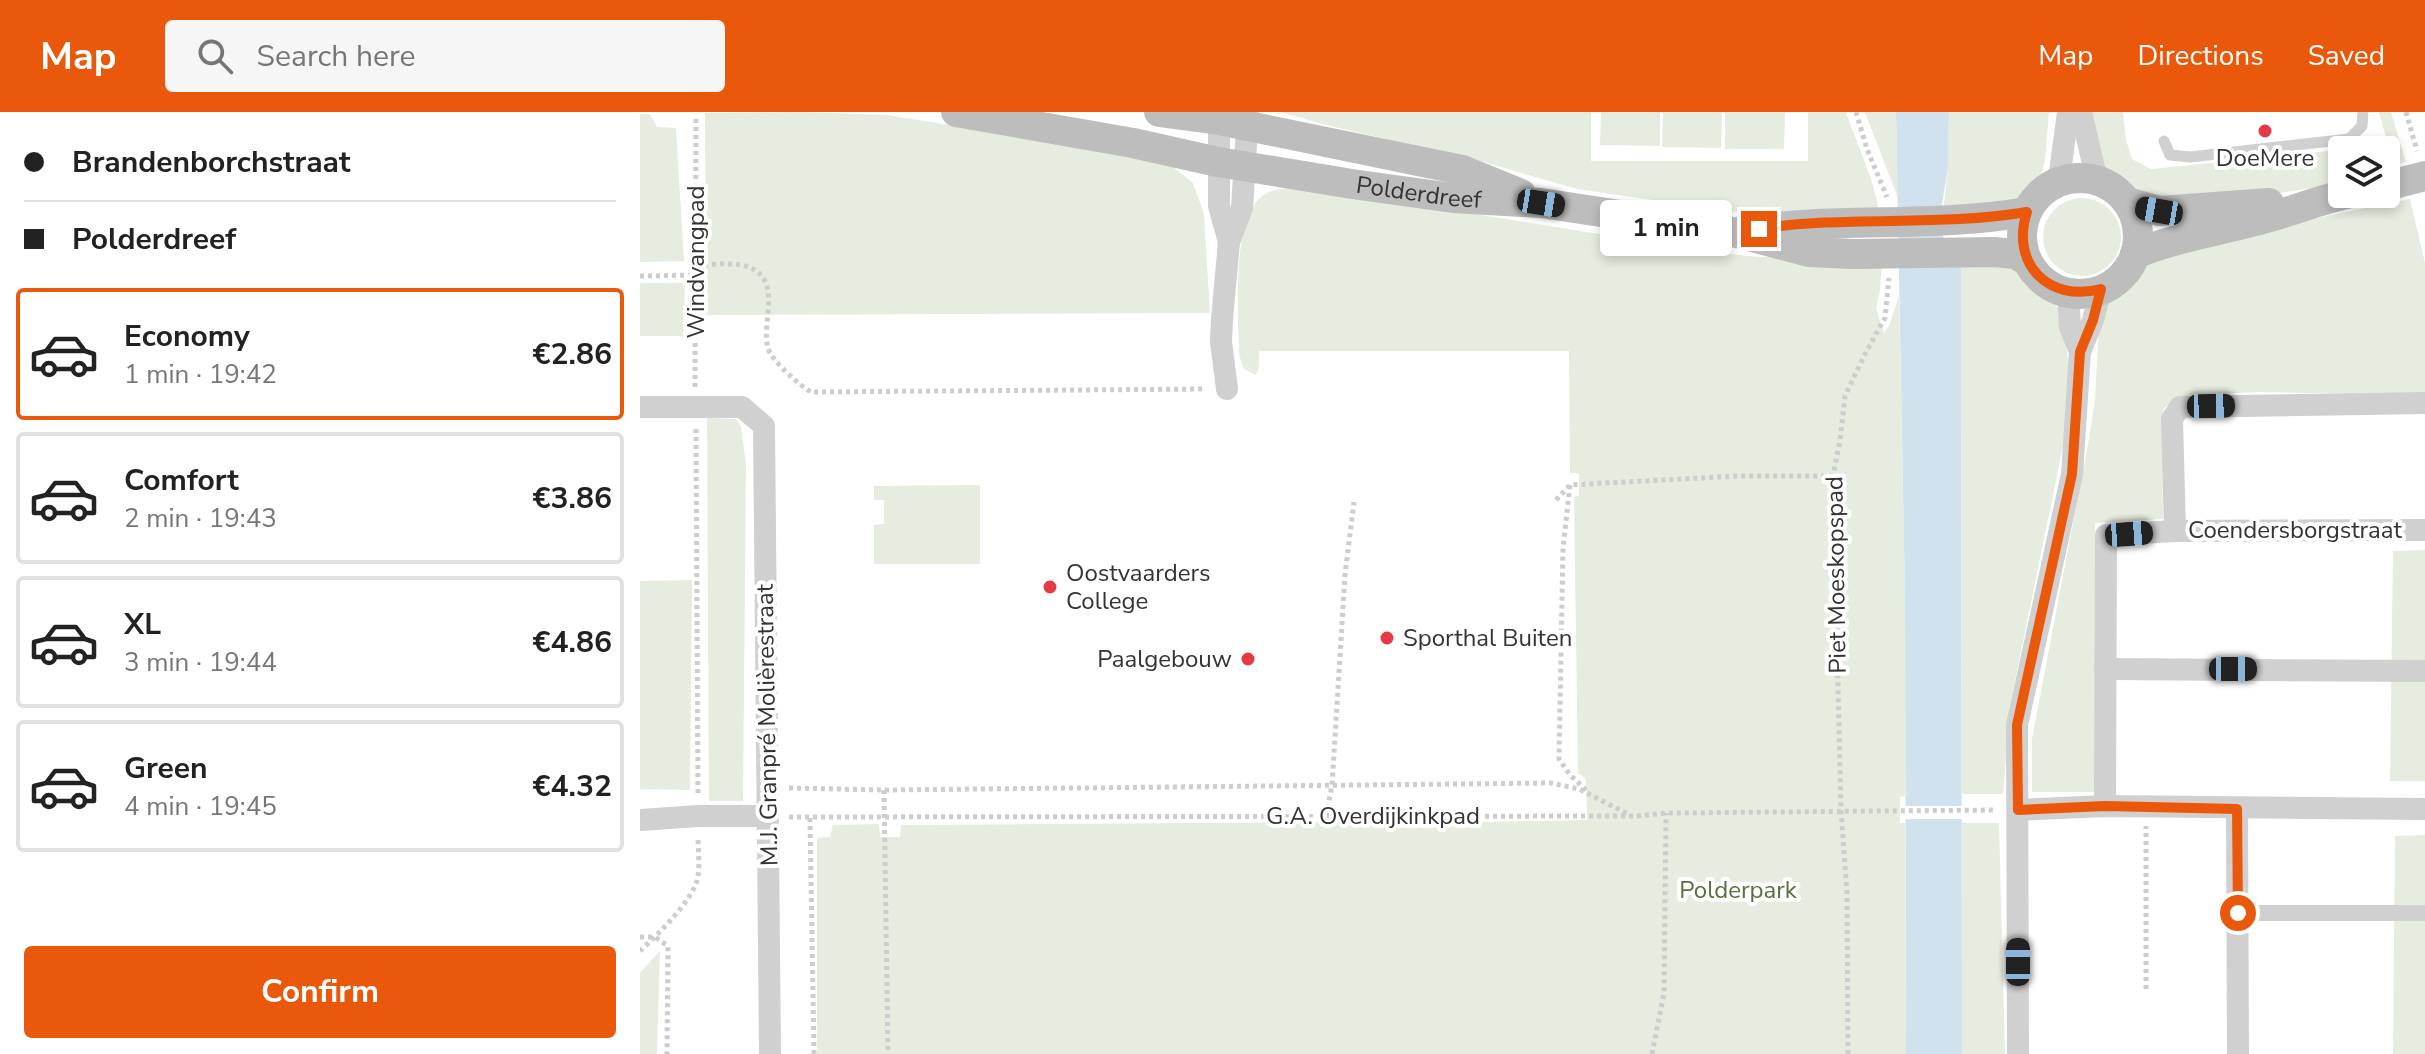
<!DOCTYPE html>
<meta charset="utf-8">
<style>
:root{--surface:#fff;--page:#f6f6f6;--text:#222;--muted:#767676;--line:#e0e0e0;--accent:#ea580c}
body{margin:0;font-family:"Nunito Sans",sans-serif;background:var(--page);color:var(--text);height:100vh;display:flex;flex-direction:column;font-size:30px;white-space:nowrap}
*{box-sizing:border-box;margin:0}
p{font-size:26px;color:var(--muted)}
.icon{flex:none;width:44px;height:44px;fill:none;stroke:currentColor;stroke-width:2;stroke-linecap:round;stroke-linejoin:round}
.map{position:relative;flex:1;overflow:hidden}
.drawer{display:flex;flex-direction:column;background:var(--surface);width:640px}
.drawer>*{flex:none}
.hud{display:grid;align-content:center;height:176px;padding:0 24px;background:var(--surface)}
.tools{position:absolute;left:1688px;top:24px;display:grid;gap:16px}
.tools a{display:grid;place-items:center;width:72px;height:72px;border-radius:8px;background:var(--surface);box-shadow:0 4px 12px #0003;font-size:40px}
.end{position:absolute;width:36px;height:36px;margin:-18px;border:10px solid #ea580c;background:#fff;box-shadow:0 0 0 4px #fff}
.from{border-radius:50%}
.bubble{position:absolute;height:56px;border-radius:8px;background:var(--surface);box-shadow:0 4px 12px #0003;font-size:26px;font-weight:700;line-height:56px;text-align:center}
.car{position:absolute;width:24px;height:48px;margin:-24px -12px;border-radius:10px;box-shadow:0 0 6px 2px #0007;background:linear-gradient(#222 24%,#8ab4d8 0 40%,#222 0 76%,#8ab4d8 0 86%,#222 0)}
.hud b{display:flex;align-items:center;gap:28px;height:76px;font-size:30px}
.hud b+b{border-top:2px solid var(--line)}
.hud i{width:20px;height:20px;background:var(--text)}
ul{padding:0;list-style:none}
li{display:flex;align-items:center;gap:24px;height:132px;margin:0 16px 12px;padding:0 8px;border:4px solid var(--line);border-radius:8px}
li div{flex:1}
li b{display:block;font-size:30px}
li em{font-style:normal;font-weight:700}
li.on{border-color:var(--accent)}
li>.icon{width:72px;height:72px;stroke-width:1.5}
.button{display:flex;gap:16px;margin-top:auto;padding:16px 24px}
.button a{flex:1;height:92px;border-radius:8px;background:var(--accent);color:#fff;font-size:32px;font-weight:700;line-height:92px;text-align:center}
header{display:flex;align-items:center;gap:48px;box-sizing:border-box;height:112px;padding:0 40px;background:var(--accent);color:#fff}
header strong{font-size:38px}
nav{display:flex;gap:44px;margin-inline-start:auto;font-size:28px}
.search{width:560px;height:72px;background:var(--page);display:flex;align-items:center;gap:20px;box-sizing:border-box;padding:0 28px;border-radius:8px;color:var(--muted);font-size:30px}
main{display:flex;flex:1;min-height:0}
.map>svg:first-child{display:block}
.green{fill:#e6ecdf}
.water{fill:#cfe2ee}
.pier{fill:#fff}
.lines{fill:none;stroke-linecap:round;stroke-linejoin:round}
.path{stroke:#cdcdcd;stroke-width:5;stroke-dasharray:4 4;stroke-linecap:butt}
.service{stroke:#d0d0d0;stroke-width:11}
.pedestrian{stroke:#d0d0d0;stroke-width:16}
.minor{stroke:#d0d0d0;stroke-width:22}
.secondary{stroke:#bdbdbd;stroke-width:30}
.route{stroke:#ea580c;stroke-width:10}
.poi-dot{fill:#e63946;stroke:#fff;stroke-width:3}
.labels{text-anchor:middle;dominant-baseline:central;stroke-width:8;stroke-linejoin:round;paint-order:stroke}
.poi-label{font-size:24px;fill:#333;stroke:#fff;text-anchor:start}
.street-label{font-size:24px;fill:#333;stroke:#fff}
.park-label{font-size:24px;fill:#56703f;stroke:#fff}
</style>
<header>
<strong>Map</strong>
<div class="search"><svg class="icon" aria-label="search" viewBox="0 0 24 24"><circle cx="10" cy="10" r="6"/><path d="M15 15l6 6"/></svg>Search here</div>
<nav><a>Map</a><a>Directions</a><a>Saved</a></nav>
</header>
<main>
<section class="drawer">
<div class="hud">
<b><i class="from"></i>Brandenborchstraat</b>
<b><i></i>Polderdreef</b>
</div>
<ul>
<li class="on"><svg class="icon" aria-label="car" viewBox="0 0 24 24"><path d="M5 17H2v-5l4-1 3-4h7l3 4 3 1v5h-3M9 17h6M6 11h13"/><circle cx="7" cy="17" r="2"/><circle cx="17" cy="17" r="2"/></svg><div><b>Economy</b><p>1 min · 19:42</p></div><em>€2.86</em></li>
<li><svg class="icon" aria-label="car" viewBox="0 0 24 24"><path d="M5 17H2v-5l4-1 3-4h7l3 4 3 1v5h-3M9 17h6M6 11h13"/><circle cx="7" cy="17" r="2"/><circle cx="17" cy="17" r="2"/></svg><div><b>Comfort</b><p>2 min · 19:43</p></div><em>€3.86</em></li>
<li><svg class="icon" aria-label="car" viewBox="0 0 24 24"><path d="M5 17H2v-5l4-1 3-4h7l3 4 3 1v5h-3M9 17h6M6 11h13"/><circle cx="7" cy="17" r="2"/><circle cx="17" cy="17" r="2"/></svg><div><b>XL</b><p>3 min · 19:44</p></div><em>€4.86</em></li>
<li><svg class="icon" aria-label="car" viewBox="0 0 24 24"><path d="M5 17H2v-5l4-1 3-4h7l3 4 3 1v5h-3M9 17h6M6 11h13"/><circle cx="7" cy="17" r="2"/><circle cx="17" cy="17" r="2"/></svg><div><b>Green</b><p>4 min · 19:45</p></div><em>€4.32</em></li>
</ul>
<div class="button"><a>Confirm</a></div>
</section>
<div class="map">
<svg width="1785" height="942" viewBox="0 0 1785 942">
<rect width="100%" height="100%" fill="#fff"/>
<g class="green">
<path d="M161,0L248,3L420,31L528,51L553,71L564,102L570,201L66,203L65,1Z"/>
<path d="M640,0H951V49H1168V0H1206C1217,34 1235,67 1239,102L1189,104L1103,101L937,77L833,47L686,13Z"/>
<path d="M961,0H1020V34L960,33Z"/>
<path d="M1023,0H1082L1081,36L1022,35Z"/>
<path d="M1085,0H1145L1144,37H1085Z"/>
<path d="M1224,0H1256L1258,86L1226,3Z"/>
<path d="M1309,0H1409L1405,48L1400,66L1382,89L1303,100L1308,56Z"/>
<path d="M1452,0H1483L1486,28L1492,47L1511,57L1748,33L1739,0H1751L1766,50L1756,53V59L1746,61V38H1702V71L1633,82L1528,90L1494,81L1462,53L1453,24Z"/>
<path d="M0,2H10L17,15L36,16L44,149L0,150Z"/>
<path d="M671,75L1044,136L1107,144L1242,151L1240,179L1236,196L1244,221L1249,214L1259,184L1265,489V684L1260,685V711H1265L1266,942H177V726L190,725L193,713L239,712L240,725H260L261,713L685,710L724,712L947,708L946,667L938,661L934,385L939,384V361H930L929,239H619V255L616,263L604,257L599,243C599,206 589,100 627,81C639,75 657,76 671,75Z"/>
<circle cx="1442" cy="125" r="39"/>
<path d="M1770,87L1785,151V283L1618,280L1550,283L1536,287L1524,296L1522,305L1523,407L1455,411L1457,680H1392V627L1449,327L1455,288L1459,212L1465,186L1492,164L1500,152L1540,134Z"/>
<path d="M1321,150L1375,155L1390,166L1420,198L1430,258L1423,334L1370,593L1363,682H1322Z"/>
<path d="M0,171H45L43,224H0Z"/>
<path d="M67,306L96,307L101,315L106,351L103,689H69Z"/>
<path d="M340,373V452H234V413L244,412V388H234V374Z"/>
<path d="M1785,438V669H1750L1753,439Z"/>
<path d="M52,468L50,678L0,677V469Z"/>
<path d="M1322,711H1359L1365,942H1322Z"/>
<path d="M1785,723V942H1753L1755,724Z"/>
<path d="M20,839L17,942H0V861Z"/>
</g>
<path class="water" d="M1256,0H1309L1308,56L1302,92L1303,125L1321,150L1322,942H1266L1265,489Z"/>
<rect class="pier" x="1261" y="694" width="65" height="13"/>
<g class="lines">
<g class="path">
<path d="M1216,0L1227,37L1247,85"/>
<path d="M1766,0L1777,39"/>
<path d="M56,153C72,153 96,149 111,156C142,170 121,211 128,236C131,248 160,274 171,280L566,277"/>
<path d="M0,164L55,163"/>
<path d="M55,275L56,5"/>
<path d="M56,317L58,683"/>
<path d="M930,373L923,436L919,647L930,663L946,678"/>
<path d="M916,388L930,373L1097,364H1193"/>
<path d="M149,676L244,678L911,671L939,677L988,702"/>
<path d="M244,678L248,942"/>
<path d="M686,704L692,674L705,463L714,390"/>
<path d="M149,705L997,704L1026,701L1355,698"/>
<path d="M170,706L174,942"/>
<path d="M0,825H15L28,834L27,942"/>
<path d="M0,839C17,823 55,787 58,764C60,752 58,738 58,725"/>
<path d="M1506,877V714"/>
<path d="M1012,942L1024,881L1026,701"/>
<path d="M1208,942L1207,781L1201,698L1193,364L1200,328L1205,284L1226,240L1245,206L1249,166"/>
</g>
<path class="service" d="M1524,29L1530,43L1550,45L1709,27L1722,14L1723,0"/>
<path class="pedestrian" d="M1598,801H1785"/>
<g class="minor">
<path d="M579,0V94L589,130"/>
<path d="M1441,0L1454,56L1460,70"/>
<path d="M1415,72L1420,60L1428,0"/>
<path d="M1428,180L1430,215L1440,240"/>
<path d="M587,277L581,230L582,207L589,130L602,96L608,1"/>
<path d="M0,295H102L124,314L130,942"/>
<path d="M1535,419L1532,307L1540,295L1785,291"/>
<path d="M1465,557L1785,559"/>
<path d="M1465,694L1466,423L1535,419L1785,418"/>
<path d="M1597,697L1598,942"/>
<path d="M1378,698L1465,694L1785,697"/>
<path d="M0,708L58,704H128"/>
<path d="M1378,942L1377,613L1432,362L1440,240L1453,208L1461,177"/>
</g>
<g class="secondary">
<path id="s1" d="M316,0L493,31L578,50L712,72L813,86L901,91L1093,120L1169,140L1213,142L1354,140L1375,142L1386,148"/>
<path d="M519,0L579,8L822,58L881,82"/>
<circle cx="1440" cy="124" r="58"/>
<path d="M1746,74L1785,64"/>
<path d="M1487,90L1519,99L1629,91"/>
<path d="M1102,119C1196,105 1293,116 1387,100"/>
<path d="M1495,142C1536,125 1580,119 1622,107C1651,100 1678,88 1707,82"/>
</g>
</g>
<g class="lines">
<path class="route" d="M1119,117C1207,103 1299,115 1387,100C1370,151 1408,191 1461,177L1453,208L1440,240L1432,362L1377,613L1378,698L1465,694L1597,697L1598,801"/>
</g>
<g class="poi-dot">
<circle cx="1625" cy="19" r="8"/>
<circle cx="410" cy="475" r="8"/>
<circle cx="747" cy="526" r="8"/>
<circle cx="608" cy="547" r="8"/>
</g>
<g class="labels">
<g class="poi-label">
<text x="1625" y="46" text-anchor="middle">DoeMere</text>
<text x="426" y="461">Oostvaarders<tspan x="426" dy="28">College</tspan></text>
<text x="763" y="526">Sporthal Buiten</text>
<text x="592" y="547" text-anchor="end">Paalgebouw</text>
</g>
<g class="street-label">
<text stroke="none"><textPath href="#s1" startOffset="470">Polderdreef</textPath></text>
<text transform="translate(56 150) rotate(-90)">Windvangpad</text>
<text x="1655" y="418">Coendersborgstraat</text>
<text transform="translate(1196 463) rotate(-91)">Piet Moeskopspad</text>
<text transform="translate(127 613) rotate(-91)">M.J. Granpré Molièrestraat</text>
<text x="733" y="704">G.A. Overdijkinkpad</text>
</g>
<g class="park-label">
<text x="1098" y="778">Polderpark</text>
</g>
</g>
</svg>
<div class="tools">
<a><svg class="icon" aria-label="layers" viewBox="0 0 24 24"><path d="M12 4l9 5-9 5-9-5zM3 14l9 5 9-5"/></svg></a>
</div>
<i class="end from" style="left:1598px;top:801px"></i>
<i class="end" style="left:1119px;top:117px"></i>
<div class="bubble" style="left:960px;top:88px;width:132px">1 min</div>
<i class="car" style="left:901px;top:91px;rotate:99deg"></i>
<i class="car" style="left:1519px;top:99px;rotate:280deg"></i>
<i class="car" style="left:1571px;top:294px;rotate:89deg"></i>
<i class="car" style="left:1489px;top:422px;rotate:86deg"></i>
<i class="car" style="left:1593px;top:557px;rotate:90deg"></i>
<i class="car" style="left:1378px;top:850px;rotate:0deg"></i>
</div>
</main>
